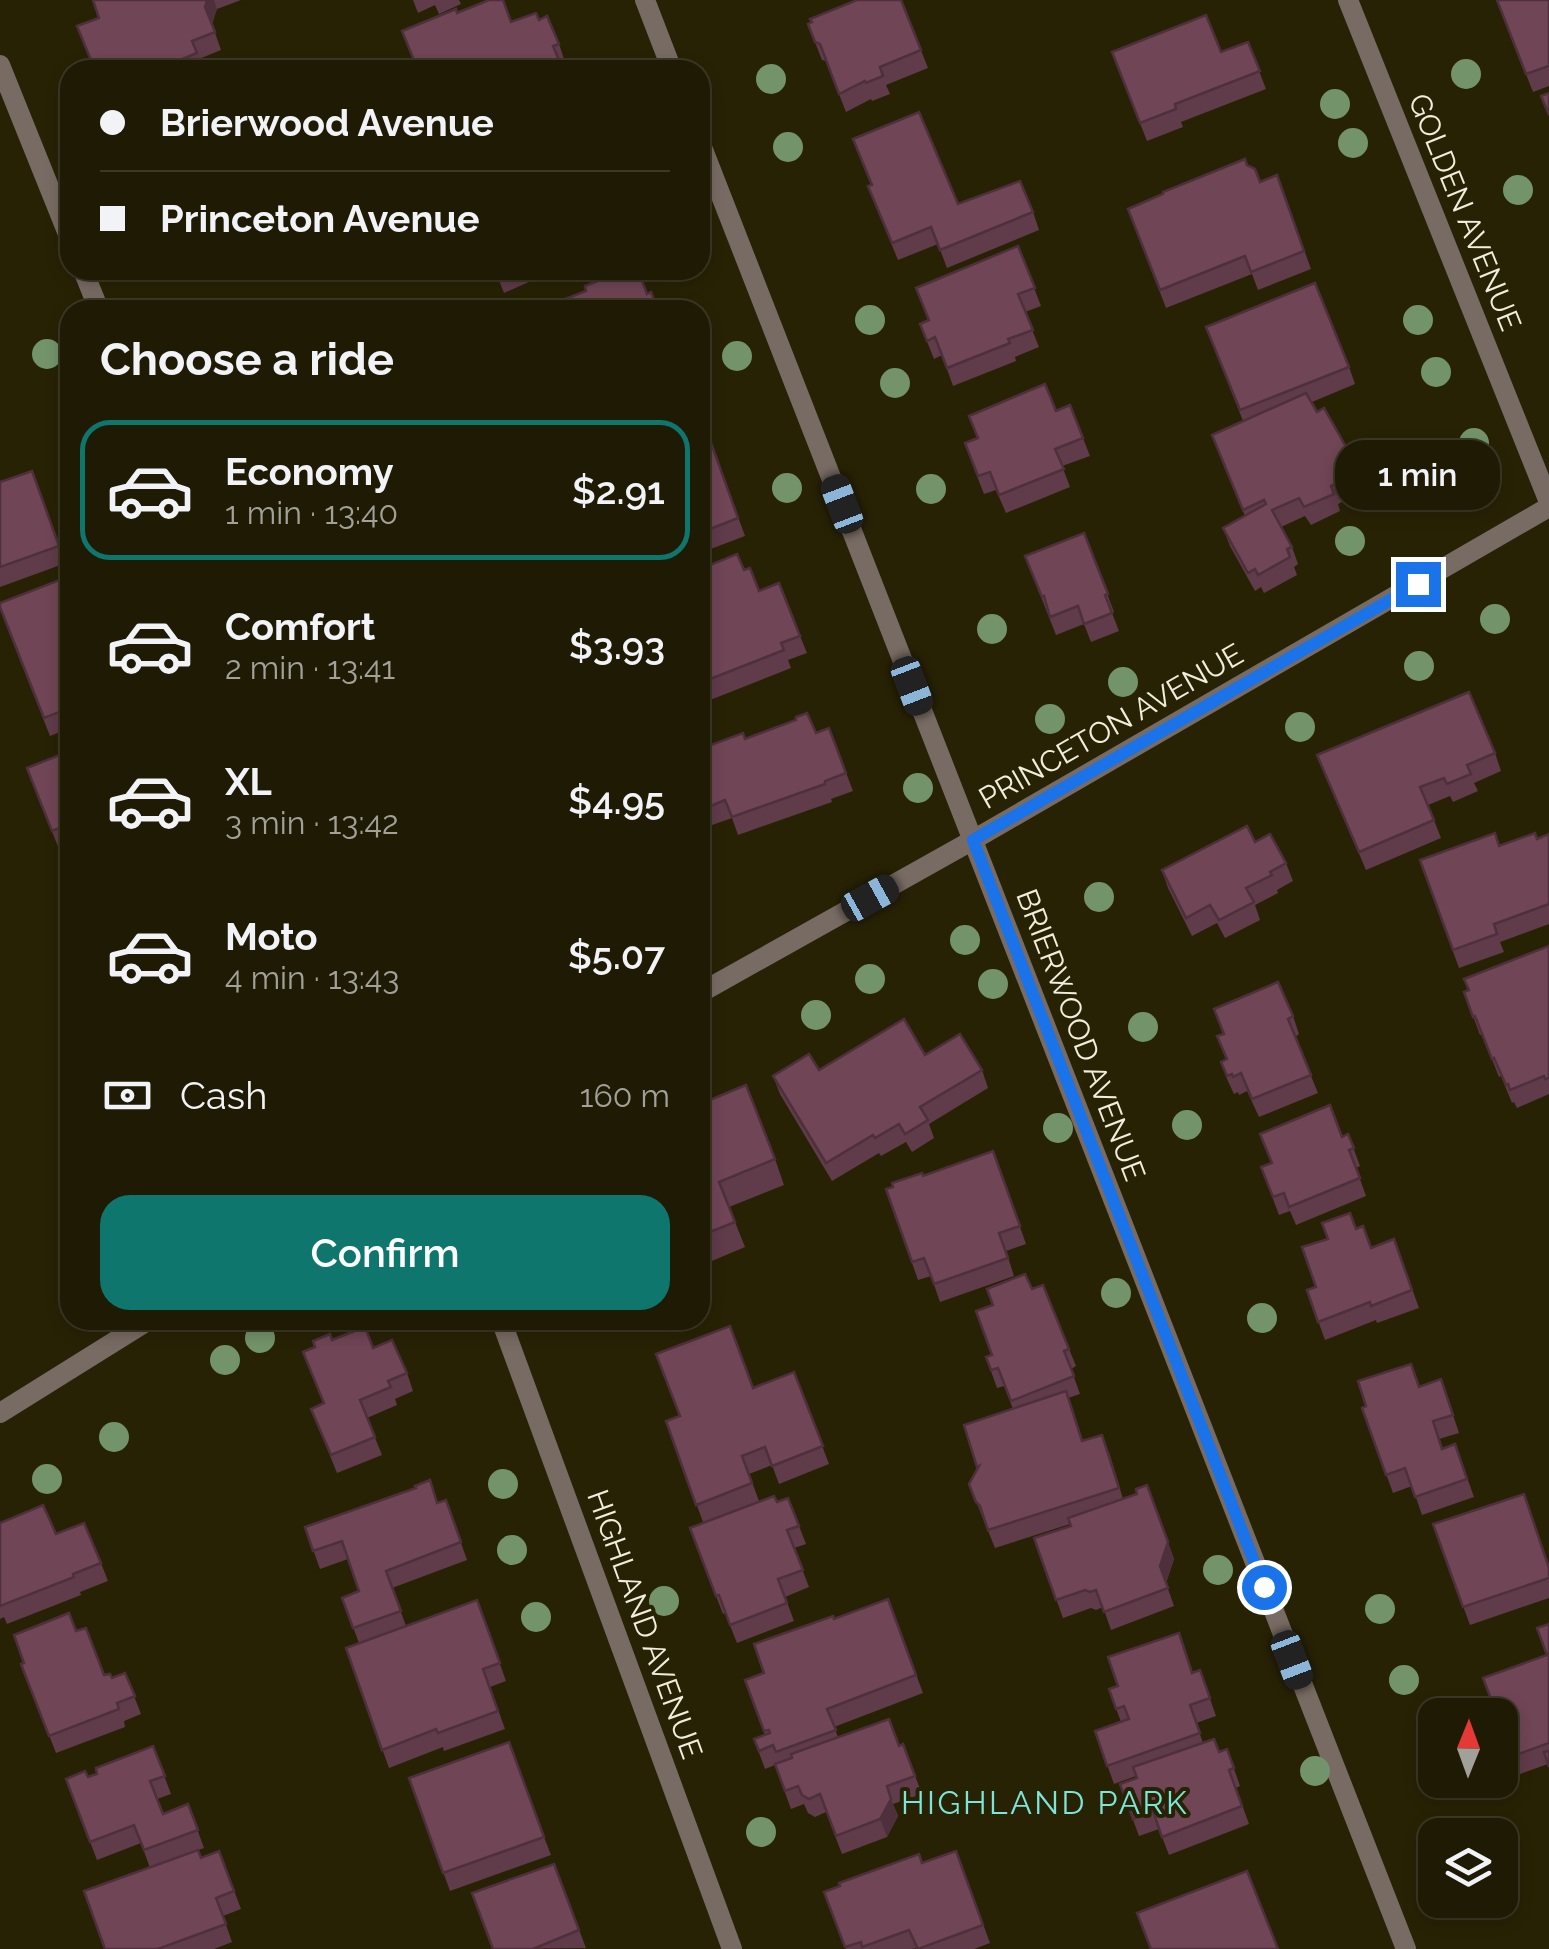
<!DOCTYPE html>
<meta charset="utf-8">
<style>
:root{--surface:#1e1a04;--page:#26230e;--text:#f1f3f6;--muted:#a1a19a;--line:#3c3826;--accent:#0f766e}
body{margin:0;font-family:Raleway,sans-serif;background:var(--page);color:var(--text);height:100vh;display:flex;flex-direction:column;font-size:38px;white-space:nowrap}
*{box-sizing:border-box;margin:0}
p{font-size:32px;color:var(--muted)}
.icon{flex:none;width:55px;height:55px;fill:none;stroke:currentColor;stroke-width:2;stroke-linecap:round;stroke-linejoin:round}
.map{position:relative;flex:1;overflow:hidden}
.drawer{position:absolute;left:60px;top:300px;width:650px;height:1030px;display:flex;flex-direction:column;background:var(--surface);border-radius:30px;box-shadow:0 5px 15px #0003,0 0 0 2px var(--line)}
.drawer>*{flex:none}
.top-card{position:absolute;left:60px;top:60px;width:650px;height:220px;border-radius:30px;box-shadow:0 5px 15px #0003,0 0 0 2px var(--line);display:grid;align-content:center;height:220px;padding:0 40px;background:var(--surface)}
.needle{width:65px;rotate:1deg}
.buttons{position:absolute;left:1418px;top:1698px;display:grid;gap:20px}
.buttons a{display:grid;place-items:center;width:100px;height:100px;border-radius:20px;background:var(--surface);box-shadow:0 5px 15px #0003,0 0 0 2px var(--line);font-size:50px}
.end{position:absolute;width:45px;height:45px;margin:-22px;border:12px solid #1a73e8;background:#fff;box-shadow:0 0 0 5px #fff}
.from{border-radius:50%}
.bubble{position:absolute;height:70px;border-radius:30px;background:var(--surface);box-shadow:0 5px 15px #0003,0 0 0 2px var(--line);font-size:32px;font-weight:600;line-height:70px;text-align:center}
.car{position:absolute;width:30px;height:60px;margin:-30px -15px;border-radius:12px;box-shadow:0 0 8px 2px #0007;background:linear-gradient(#222 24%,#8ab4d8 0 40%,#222 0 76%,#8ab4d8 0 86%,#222 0)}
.top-card b{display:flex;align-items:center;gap:35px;height:95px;font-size:38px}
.top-card b+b{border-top:2px solid var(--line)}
.top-card i{width:25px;height:25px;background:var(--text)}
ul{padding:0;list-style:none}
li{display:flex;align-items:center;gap:30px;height:140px;margin:0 20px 15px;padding:0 20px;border:5px solid transparent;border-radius:30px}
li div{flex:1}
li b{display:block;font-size:38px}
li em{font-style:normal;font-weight:600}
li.current{border-color:var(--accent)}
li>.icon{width:90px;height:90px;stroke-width:1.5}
h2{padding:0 40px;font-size:45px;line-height:120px}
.pay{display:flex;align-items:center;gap:25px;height:110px;padding:0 40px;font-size:38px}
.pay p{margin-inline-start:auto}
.action{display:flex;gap:20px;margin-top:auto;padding:20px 40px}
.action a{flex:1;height:115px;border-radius:30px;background:var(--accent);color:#fff;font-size:40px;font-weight:600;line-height:115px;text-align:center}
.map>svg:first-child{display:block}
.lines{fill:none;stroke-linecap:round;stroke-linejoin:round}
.street{stroke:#786b63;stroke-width:20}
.tree{fill:#73946b}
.wall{fill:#603b4a}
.shaded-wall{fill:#4e303c}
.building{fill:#704556;stroke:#4e303c;stroke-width:2.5}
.route{stroke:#1a73e8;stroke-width:12}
.labels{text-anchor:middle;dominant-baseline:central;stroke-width:8;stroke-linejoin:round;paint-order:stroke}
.street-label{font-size:30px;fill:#f1eede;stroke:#282205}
.neighbourhood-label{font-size:32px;letter-spacing:2.5px;fill:#7ce5d7;stroke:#282205}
</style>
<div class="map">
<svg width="1549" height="1949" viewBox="0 0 1549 1949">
<rect width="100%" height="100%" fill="#282205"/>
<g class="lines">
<g class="street">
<path d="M645,0L672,70"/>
<path d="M1348,0L1549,502"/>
<path d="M0,65L70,239"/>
<path d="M700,142L1406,1949"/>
<path d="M83,270L99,310"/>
<path d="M700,993L973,840L1549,507"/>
<path d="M501,1320L732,1949"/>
<path d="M0,1413L149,1320"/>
</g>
</g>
<g class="tree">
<circle cx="1466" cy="74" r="15"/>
<circle cx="771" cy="79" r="15"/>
<circle cx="1335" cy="104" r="15"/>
<circle cx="1353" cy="143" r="15"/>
<circle cx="788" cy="147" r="15"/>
<circle cx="1518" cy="190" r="15"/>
<circle cx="870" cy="320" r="15"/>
<circle cx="1418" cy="320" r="15"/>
<circle cx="47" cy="354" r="15"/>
<circle cx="737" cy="356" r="15"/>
<circle cx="1436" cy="372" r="15"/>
<circle cx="895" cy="383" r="15"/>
<circle cx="1474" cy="443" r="15"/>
<circle cx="787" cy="488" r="15"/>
<circle cx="931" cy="489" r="15"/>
<circle cx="1350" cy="541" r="15"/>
<circle cx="1495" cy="619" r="15"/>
<circle cx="992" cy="629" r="15"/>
<circle cx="1419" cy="666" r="15"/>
<circle cx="1123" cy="682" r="15"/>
<circle cx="1050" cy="719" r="15"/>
<circle cx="1300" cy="727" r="15"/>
<circle cx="918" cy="788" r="15"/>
<circle cx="1099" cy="897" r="15"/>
<circle cx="965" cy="940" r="15"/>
<circle cx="870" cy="979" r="15"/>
<circle cx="993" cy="984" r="15"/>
<circle cx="816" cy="1015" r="15"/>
<circle cx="1143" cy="1027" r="15"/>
<circle cx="1187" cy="1125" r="15"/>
<circle cx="1058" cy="1128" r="15"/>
<circle cx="1116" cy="1293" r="15"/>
<circle cx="1262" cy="1318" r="15"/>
<circle cx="260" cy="1338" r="15"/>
<circle cx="225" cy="1360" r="15"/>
<circle cx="114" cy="1437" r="15"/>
<circle cx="47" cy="1479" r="15"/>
<circle cx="503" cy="1484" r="15"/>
<circle cx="512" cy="1550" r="15"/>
<circle cx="1218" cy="1570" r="15"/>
<circle cx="664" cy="1601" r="15"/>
<circle cx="1380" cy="1609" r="15"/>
<circle cx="536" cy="1617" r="15"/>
<circle cx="1404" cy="1680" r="15"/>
<circle cx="1315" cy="1771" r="15"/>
<circle cx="761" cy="1832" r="15"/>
</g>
<g class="wall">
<path d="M93,0H241L217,9L212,24L221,50L199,59L203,70H94L99,18Z"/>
<path d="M413,0H459L461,4L439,14L435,5L418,13Z"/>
<path d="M901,0L928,68L886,85L890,94L872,101L871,99L846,112L826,61L822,60L808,24Z"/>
<path d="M1497,0H1549V86L1533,92Z"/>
<path d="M539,20L559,44L565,62L560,64L511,22Z"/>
<path d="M1248,42L1266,89L1181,122L1183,127L1147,141L1112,52H1221Z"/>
<path d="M853,139L958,204L1033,212L1039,230L947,268L938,244L898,260L875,204L868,186L872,185Z"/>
<path d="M1247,165L1260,182L1277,175L1311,269L1258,290L1252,274L1166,308L1128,209Z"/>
<path d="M1018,246L1041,306L1025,312L1039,347L1015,357L1016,361L953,386L942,355L934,359L920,324L928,320Z"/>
<path d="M495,270H568L556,275L554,271L504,293Z"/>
<path d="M1213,345L1349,367L1355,384L1312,402L1361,481L1358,494L1338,504L1340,511L1311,525L1305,516L1281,527L1292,547L1298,564L1294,567L1297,575L1264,593L1261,587L1255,591L1230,546L1223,528L1245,516L1212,435L1243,421Z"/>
<path d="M1070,405L1090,456L1062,466L1070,487L1006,513L996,490L984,494L971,461L977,438Z"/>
<path d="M710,440L745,536L700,553V443Z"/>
<path d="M32,471L66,563L0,587V482Z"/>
<path d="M1084,533L1114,612L1112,613L1119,631L1091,642L1084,624L1056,635L1025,556Z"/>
<path d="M700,569L744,570L759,591L800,636L807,653L788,660L791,668L700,704Z"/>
<path d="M70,576V728L50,736L5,622Z"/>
<path d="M829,728L853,791L831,799L832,802L738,835L732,818L712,825L700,793L745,739L816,733Z"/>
<path d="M70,751V845L59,849L27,768Z"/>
<path d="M1495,753L1501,771L1474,783L1478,791L1453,802L1450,796L1428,805L1441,838L1366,870L1317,755Z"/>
<path d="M1549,834V924L1500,942L1504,952L1459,968L1420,860L1500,846L1537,839Z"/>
<path d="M1255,842L1286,863L1293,881L1277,890L1278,893L1255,905L1260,920L1225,938L1217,923L1192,936L1168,888L1162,870Z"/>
<path d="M1549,946V1094L1517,1108L1514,1102L1512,1103L1501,1076L1499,1077L1482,1034L1480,1035L1464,992Z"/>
<path d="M1214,1009L1293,1016L1299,1034L1295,1037L1318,1093L1259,1117L1247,1091L1239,1095L1238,1092L1234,1094L1227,1079L1221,1062L1226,1059L1217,1036L1224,1034Z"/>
<path d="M925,1055L982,1070L988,1088L929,1124L934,1138L912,1152L906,1142L881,1156L879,1153L832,1181L780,1094L773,1076Z"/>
<path d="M700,1104L775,1159L784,1185L729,1207L745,1247L700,1266Z"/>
<path d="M1260,1134L1342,1137L1348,1134L1360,1166L1356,1168L1366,1196L1296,1225L1290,1211L1279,1215L1261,1167L1271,1163Z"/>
<path d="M993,1151L1026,1244L1006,1251L1014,1276L940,1302L931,1276L918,1280L886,1189Z"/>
<path d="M1356,1229L1371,1248L1394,1239L1419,1308L1377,1323L1376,1320L1325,1340L1307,1290L1316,1287Z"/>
<path d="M1032,1289L1069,1349L1076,1366L1071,1369L1080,1394L1068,1398L1083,1441L1109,1452L1123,1499L1137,1494L1147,1485L1174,1559L1166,1583L1174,1606L1111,1630L1103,1607L1096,1610L1091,1608L1063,1618L1034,1538L1071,1526L1070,1524L995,1548L969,1484L1013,1409L1004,1386L997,1388L986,1357L992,1355Z"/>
<path d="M332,1340L373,1348L407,1373L413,1391L395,1399L397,1405L367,1418L382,1455L337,1473L311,1409L324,1404L303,1352Z"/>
<path d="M794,1372L829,1464L779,1484L772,1465L749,1474L759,1501L703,1522L666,1421Z"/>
<path d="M1441,1379L1459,1433L1439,1439L1443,1449L1455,1444L1474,1497L1422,1515L1412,1486L1393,1493L1362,1408Z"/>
<path d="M788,1498L806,1544L794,1548L809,1587L785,1597L794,1621L737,1643L725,1613L723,1614L690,1528Z"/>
<path d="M446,1500L467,1560L392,1588L406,1626L477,1600L506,1681L490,1687L505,1729L444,1751L443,1747L389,1768L346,1648L359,1643L342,1598L359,1591L348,1559L320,1569L305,1527Z"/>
<path d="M0,1523L56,1534L101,1563L108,1581L80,1592L81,1595L7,1624L4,1617L0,1619Z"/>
<path d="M1433,1524L1549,1567V1598L1470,1625Z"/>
<path d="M888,1599L923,1693L834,1727L838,1737L899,1746L903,1744L922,1794L893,1804L898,1816L887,1837L842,1854L826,1812L815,1817L808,1813L804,1804L791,1809L775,1765L765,1769L754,1739L765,1735L745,1680L764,1673L834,1619Z"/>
<path d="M1549,1624V1767L1548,1764L1520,1774L1509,1746L1500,1749V1715L1494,1707L1547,1655Z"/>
<path d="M76,1631L104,1675L112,1678L125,1673L141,1714L124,1721L125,1727L56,1753L21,1664Z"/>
<path d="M1200,1670L1216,1716L1196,1723L1203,1743L1219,1752L1227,1749L1240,1786L1236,1788L1249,1824L1169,1855L1159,1829L1139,1836L1120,1784L1137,1778L1136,1776L1114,1784L1095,1731L1121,1722L1109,1689Z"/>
<path d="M153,1746L171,1794L157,1799L163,1814L188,1804L204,1848L190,1853L201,1858L219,1851L241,1909L223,1916L232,1942L214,1949H105L150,1868L141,1843L97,1860L66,1779L88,1777L97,1774Z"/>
<path d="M409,1778L544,1837L551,1855L450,1891Z"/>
<path d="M956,1851L990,1943L974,1949H916V1948L912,1949H846L824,1892L922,1863Z"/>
<path d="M554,1864L586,1948L493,1949L537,1871Z"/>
</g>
<g class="shaded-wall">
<path d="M207,0H214L217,9L211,25L205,7Z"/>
<path d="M1355,463L1361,481L1358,494L1352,476Z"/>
<path d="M1168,1542L1174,1559L1166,1583L1160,1566Z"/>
<path d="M891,1799L898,1816L887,1837L880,1819Z"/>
</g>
<g class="building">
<path d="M93,0H207L205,7L215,32L192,41L197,53L168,65L167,60L143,70H95L77,26L99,18Z"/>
<path d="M489,0H503L511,22L536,13L539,20L547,16L559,44L553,46L563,70H418L402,31L456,9L457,13Z"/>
<path d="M857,0H901L921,50L880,67L883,76L866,83L865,81L839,94L820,44L815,42L808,24L812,22L810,19Z"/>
<path d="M1497,0H1549V66L1526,74Z"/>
<path d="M1206,15L1221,52L1248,42L1260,71L1175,104L1176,109L1140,123L1112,52Z"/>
<path d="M1549,93V115L1541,96Z"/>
<path d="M919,112L958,204L1020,181L1033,212L940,250L931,227L892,243L868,186L872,185L853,139Z"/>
<path d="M1245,159L1247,165L1255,169L1260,182L1277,175L1304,251L1251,272L1245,256L1160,290L1128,209L1163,194V192Z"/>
<path d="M1018,246L1035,288L1018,294L1033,330L1008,339L1010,343L947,368L935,337L927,341L920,324L929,320L916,288Z"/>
<path d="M626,270H638L647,294L651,292L655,302L661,300L665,310H552L550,305L586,291L585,286Z"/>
<path d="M1315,283L1349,367L1240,410L1206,327Z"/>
<path d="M1045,384L1056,411L1070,405L1083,438L1055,449L1064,469L999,495L990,472L978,476L965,443L978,438L969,416Z"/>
<path d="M1306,393L1317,412L1324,408L1355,463L1352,476L1331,486L1334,494L1304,507L1299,498L1272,510L1292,547L1287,549L1290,557L1258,575L1255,569L1248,573L1223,528L1266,504L1264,500L1243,510L1212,435Z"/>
<path d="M710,440L738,518L700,533V443Z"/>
<path d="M32,471L59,546L0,567V482Z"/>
<path d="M1084,533L1108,594L1105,595L1112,613L1084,624L1078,606L1050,617L1044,596L1042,597L1025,556Z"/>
<path d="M737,554L744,570L750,568L759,591L779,583L800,636L781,643L784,650L700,683V569Z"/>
<path d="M70,576V708L44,718L0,607V603Z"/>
<path d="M1469,692L1495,753L1467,765L1471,774L1447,784L1444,778L1420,787L1434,820L1359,852L1317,755Z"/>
<path d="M807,713L816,733L829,728L846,773L825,781V784L732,817L725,800L706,808L700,792V749L743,733L745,739L796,720V717Z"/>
<path d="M70,751V824L52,831L27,768Z"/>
<path d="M1247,826L1255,842L1270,834L1286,863L1270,872L1272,875L1246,888L1254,902L1219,920L1210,905L1186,918L1162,870Z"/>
<path d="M1495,833L1499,846L1535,833L1537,839L1549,834V904L1494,924L1497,934L1453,950L1420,860Z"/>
<path d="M1549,946V1078L1545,1079L1544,1076L1510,1090L1508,1084L1506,1085L1494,1058L1492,1059L1475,1016L1473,1017L1464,992L1469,990L1464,979Z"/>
<path d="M1278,982L1293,1016L1288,1019L1311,1075L1252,1099L1241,1073L1233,1077L1232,1074L1227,1076L1221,1062L1227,1059L1217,1036L1224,1034L1214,1009Z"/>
<path d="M904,1019L925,1055L960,1034L982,1070L920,1107L928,1120L905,1134L899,1124L875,1138L873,1135L826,1163L773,1076L809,1054L819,1070Z"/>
<path d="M746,1085L775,1159L719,1182L735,1222L700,1236V1104Z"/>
<path d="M1330,1105L1342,1137L1348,1134L1354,1148L1349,1150L1360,1178L1289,1207L1284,1193L1273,1197L1261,1167L1272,1163L1260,1134Z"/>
<path d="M993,1151L1020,1226L999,1233L1008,1258L934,1284L924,1258L912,1262L886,1189L893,1187L892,1183L922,1173L923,1176Z"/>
<path d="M1350,1213L1356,1229L1363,1226L1371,1248L1394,1239L1412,1290L1371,1306L1370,1302L1318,1322L1307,1290L1316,1287L1302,1247L1328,1239L1322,1223Z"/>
<path d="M1025,1274L1032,1289L1043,1285L1069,1349L1064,1351L1074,1376L1011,1401L998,1368L991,1370L986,1357L992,1355L976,1311L993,1305L987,1289Z"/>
<path d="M730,1326L753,1388L794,1372L823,1446L772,1466L765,1447L742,1456L752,1483L696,1505L666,1421L680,1416L656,1354Z"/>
<path d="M365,1327L373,1348L392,1340L407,1373L388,1381L391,1387L360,1400L375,1437L331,1455L311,1409L324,1403L303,1352L315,1347L313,1341L330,1334L332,1340Z"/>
<path d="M1411,1364L1419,1387L1441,1379L1453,1415L1433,1421L1442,1449L1455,1444L1467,1479L1415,1497L1405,1468L1386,1475L1362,1408L1366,1406L1358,1381Z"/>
<path d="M1066,1391L1082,1441L1102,1435L1119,1488L988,1530L980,1506L976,1502L969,1484L979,1466L977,1467L964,1425Z"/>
<path d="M430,1480L437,1503L446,1500L461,1542L386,1571L401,1611L353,1628L342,1598L359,1591L342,1541L313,1551L305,1527L416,1488L415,1486Z"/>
<path d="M1147,1485L1168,1542L1160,1566L1168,1588L1104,1612L1096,1590L1090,1592L1085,1590L1056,1600L1034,1538L1071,1526L1068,1518L1137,1494L1136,1489Z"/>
<path d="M1524,1494L1549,1568V1578L1463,1607L1433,1524Z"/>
<path d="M774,1496L777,1502L788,1498L799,1526L787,1530L803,1570L778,1579L787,1603L730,1625L719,1595L716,1596L690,1528Z"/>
<path d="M43,1505L56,1534L84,1523L101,1563L73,1574L74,1577L0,1606V1523Z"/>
<path d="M888,1599L916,1675L827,1709L836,1730L776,1752L773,1745L759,1751L754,1739L770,1733L769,1730L764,1731L745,1680L764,1673L754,1644L833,1616L834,1619Z"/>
<path d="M477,1600L500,1663L483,1669L498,1711L438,1733L436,1729L382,1750L346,1648Z"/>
<path d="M69,1613L76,1631L86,1628L104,1675L110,1674L112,1678L125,1673L135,1696L117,1703L119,1709L49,1736L21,1664L24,1663L14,1635Z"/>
<path d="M1549,1624V1743L1513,1756L1503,1728L1500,1729V1715H1486L1484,1710L1494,1707L1483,1678L1547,1655L1537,1628Z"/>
<path d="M1179,1633L1192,1673L1200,1670L1210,1698L1190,1705L1200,1733L1107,1766L1095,1731L1129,1719L1124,1706L1116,1709L1109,1689L1118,1686L1108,1657Z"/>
<path d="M889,1719L899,1746L903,1744L915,1776L887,1786L891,1799L880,1819L836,1836L820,1794L809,1799L802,1795L798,1786L785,1791L775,1764L792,1758L791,1754Z"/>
<path d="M1214,1739L1219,1752L1227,1749L1234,1768L1229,1770L1242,1806L1162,1837L1153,1811L1133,1819L1120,1784L1137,1778L1133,1767Z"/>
<path d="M509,1742L544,1837L443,1873L409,1778Z"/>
<path d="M153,1746L165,1776L150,1781L163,1814L188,1804L198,1830L144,1850L134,1825L90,1842L66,1779L85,1771L88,1777L97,1774L96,1768Z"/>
<path d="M1549,1751V1767L1544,1752Z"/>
<path d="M198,1850L201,1858L219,1851L234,1891L216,1898L226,1924L158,1949H105L84,1891Z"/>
<path d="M956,1851L983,1925L918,1949L909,1930L862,1947L861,1942L845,1947L824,1892L840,1886L839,1883L919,1854L922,1863Z"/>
<path d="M554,1864L579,1930L533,1949H493L472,1893Z"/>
<path d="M1247,1871L1278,1949H1151L1137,1913Z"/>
</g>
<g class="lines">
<path class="route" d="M1264,1587L973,840L1418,584"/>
</g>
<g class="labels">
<g class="street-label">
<text transform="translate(1465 212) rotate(68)">GOLDEN AVENUE</text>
<text transform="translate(1111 726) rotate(-30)">PRINCETON AVENUE</text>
<text transform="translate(1081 1035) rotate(69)">BRIERWOOD AVENUE</text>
<text transform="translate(645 1624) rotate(70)">HIGHLAND AVENUE</text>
</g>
<g class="neighbourhood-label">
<text x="1045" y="1802">HIGHLAND PARK</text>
</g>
</g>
</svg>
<div class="buttons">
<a><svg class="needle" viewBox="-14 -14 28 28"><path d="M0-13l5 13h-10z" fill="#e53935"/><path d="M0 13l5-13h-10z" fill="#a1a19a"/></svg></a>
<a><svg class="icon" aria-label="layers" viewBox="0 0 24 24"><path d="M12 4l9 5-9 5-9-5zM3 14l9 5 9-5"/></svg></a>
</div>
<i class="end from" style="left:1264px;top:1587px"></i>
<i class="end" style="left:1418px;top:584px"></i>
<div class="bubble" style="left:1335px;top:440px;width:165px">1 min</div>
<i class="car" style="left:842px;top:504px;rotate:339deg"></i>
<i class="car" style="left:912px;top:686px;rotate:159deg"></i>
<i class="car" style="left:870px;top:898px;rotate:61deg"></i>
<i class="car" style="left:1292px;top:1660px;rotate:159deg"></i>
<div class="top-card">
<b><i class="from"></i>Brierwood Avenue</b>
<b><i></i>Princeton Avenue</b>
</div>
<section class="drawer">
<h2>Choose a ride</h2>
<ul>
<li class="current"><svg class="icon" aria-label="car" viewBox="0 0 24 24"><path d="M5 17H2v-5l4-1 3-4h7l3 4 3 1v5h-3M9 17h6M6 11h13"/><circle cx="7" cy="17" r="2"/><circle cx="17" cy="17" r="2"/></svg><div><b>Economy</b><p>1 min · 13:40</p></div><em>$2.91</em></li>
<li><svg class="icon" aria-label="car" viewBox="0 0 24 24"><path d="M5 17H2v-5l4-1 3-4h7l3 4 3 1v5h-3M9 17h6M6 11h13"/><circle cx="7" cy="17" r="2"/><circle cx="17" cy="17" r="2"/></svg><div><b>Comfort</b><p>2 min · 13:41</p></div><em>$3.93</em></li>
<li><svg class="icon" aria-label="car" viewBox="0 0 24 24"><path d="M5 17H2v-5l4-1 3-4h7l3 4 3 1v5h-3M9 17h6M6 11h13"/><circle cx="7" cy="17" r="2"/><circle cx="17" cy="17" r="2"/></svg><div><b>XL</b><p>3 min · 13:42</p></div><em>$4.95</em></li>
<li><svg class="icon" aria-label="car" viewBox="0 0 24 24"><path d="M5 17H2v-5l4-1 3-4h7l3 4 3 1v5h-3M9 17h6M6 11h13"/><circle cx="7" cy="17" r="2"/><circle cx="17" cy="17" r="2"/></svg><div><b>Moto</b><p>4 min · 13:43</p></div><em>$5.07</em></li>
</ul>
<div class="pay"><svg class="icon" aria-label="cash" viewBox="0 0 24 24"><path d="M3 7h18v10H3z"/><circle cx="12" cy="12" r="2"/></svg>Cash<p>160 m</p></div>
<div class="action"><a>Confirm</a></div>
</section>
</div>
